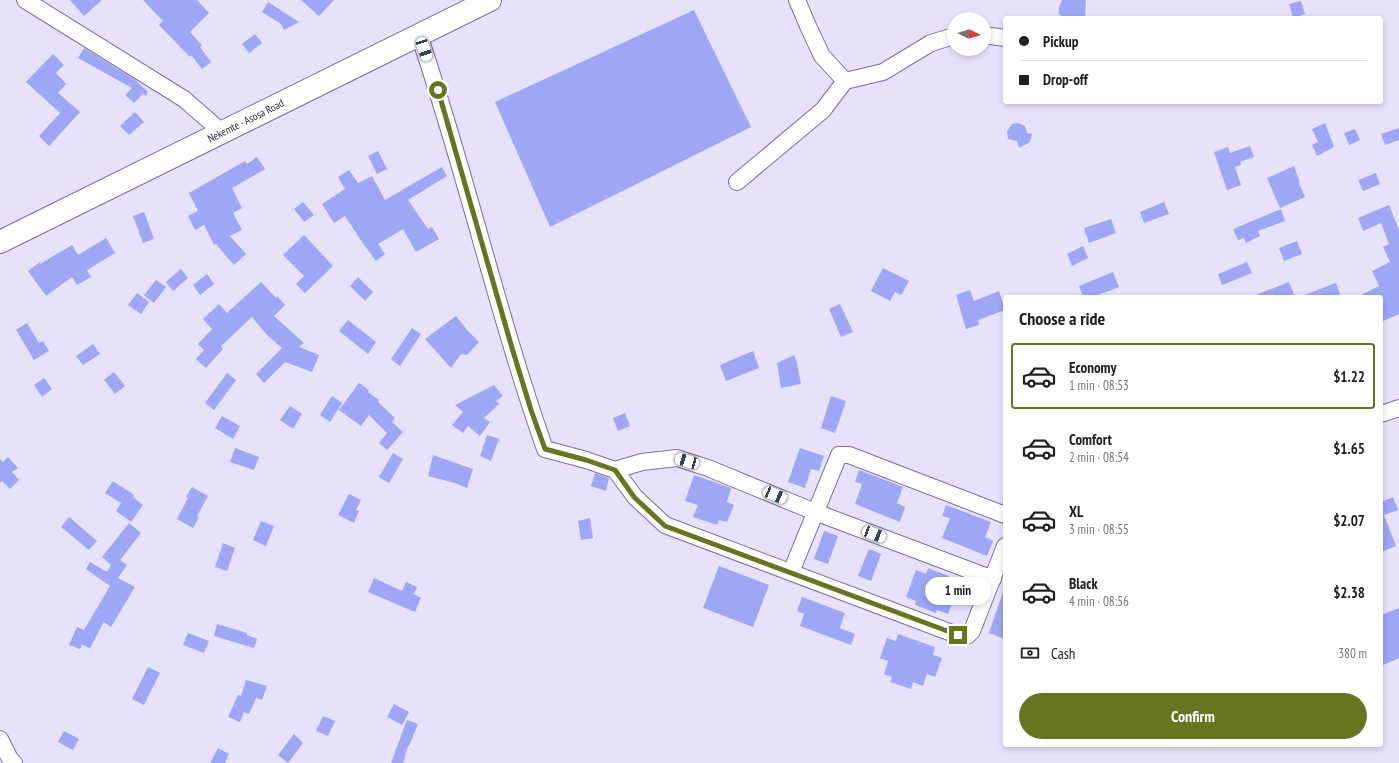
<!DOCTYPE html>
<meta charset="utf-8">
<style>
:root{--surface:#fff;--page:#f2f2f2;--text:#202124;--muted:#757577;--line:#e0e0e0;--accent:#687520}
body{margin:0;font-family:"PT Sans Narrow",sans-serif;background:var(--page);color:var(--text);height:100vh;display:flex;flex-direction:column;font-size:15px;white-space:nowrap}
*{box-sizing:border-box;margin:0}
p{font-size:13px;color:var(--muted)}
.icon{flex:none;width:22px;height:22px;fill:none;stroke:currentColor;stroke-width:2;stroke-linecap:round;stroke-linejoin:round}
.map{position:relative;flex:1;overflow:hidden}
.panel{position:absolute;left:1003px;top:295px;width:380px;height:452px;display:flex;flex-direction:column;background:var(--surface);border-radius:4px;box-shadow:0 2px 6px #0003}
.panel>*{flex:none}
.guide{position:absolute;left:1003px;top:16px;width:380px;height:88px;border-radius:4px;box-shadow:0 2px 6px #0003;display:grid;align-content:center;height:88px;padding:0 16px;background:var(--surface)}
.needle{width:26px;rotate:95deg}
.fabs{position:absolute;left:947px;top:12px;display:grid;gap:8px}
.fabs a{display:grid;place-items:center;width:44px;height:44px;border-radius:50%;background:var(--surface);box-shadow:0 2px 6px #0003;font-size:20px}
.end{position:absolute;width:18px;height:18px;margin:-9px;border:5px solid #687520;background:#fff;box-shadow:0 0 0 2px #fff}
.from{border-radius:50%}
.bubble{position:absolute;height:28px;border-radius:14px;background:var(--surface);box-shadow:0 2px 6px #0003;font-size:13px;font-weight:800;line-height:28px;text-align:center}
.car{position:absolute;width:12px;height:24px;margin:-12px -6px;border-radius:5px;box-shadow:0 0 3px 1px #0007;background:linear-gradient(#fff 24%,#345 0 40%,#fff 0 76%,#345 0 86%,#fff 0)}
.guide b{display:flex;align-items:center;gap:14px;height:38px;font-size:15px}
.guide b+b{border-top:1px solid var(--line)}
.guide i{width:10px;height:10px;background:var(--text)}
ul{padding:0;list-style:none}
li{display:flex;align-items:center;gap:12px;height:66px;margin:0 8px 6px;padding:0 8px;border:2px solid transparent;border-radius:4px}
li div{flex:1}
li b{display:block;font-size:15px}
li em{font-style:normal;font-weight:800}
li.active{border-color:var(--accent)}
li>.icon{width:36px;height:36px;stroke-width:1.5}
h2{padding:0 16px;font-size:18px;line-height:48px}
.pay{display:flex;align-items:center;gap:10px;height:44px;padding:0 16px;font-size:15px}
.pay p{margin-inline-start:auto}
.primary-button{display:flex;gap:8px;margin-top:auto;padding:8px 16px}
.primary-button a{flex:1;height:46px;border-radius:24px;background:var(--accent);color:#fff;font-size:16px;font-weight:800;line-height:46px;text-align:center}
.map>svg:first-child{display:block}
.building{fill:#9da7f5}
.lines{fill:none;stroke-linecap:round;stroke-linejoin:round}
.minor-casing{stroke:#7e6ca6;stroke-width:18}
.highway-casing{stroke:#7e6ca6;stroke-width:24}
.minor{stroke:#fff;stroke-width:16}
.highway{stroke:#fff;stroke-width:22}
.route{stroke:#687520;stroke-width:5}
.labels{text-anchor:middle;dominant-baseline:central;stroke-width:3;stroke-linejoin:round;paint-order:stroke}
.street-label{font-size:11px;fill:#271f37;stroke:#f4f1fe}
</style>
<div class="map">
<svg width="1399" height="763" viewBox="0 0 1399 763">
<rect width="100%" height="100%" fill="#e8e1fb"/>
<g class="building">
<path d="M70,0H102L84,16Z"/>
<path d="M143,0H197L209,13L190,32L202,45L200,47L211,62L202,69L191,55L190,57L159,25L163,21Z"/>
<path d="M301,0H334L319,16Z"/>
<path d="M1062,0H1086L1085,18L1080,16L1077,18H1064L1059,14V8Z"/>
<path d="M1301,1L1305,14L1293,18L1289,4Z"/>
<path d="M268,2L299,22L284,30L281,24L262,12Z"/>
<path d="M694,10L751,127L550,227L495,102Z"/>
<path d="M255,34L262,43L249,53L242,44Z"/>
<path d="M84,48L134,79L148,92L146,96L143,94L134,103L125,95L132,88L78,58Z"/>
<path d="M53,54L64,65L56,73L66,84L58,93L80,112L49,146L39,136L60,113L26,82Z"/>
<path d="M135,112L144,122L129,135L120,126Z"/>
<path d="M1018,123L1025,126L1027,133L1032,134L1030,142L1019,148L1017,141L1008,139L1007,131L1012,124Z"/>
<path d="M1325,123L1334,147L1317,156L1312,145L1318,142L1312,129Z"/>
<path d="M1399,128V140L1385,145L1381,134Z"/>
<path d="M1355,129L1360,140L1349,145L1344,133Z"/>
<path d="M1250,146L1254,157L1240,162L1241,165L1235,167L1241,185L1227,190L1214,152L1228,147L1230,153Z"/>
<path d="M378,151L387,169L377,174L368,156Z"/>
<path d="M257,157L265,169L232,188L242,208L233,213L242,230L230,236L246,254L234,265L216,244L214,245L204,225L195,230L188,216L198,211L189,193L245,161L247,164Z"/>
<path d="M1294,166L1300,183H1299L1305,197L1280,208L1267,178Z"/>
<path d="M442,167L447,176L408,200L428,229L432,227L439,239L416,252L403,229L378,244L385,254L376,261L362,242L345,216L334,223L322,204L345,189L338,177L349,170L358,183L372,176L385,200Z"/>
<path d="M1376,173L1380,184L1363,191L1358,180Z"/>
<path d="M303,202L314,215L304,222L294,209Z"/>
<path d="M1164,202L1169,214L1144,223L1140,212Z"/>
<path d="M1389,205L1399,230V314L1381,322V297H1357L1379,286L1372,271L1390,262L1383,247L1389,244L1381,223L1363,231L1358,218Z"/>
<path d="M1281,209L1285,221L1258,231L1260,236L1246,243L1244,238L1238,240L1233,229Z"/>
<path d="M144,212L154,239L143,243L133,216Z"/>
<path d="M1111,219L1116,233L1089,243L1084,228Z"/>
<path d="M304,235L333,266L305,293L296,284L304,276L283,255Z"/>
<path d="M106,238L115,253L87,270L91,277L77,285L72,277L46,296L28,271L40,262V264L72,245L78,255Z"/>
<path d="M1297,241L1302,254L1284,261L1279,248Z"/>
<path d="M1083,246L1088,258L1072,266L1067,254Z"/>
<path d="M1247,262L1252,273L1222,285L1218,274Z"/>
<path d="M883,268L909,281L901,295L895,292L890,301L871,291Z"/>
<path d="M181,269L188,278L173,291L166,282Z"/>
<path d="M1113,272L1119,287L1093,297H1083L1079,286Z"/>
<path d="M207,274L214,284L200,295L193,285Z"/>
<path d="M358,277L373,292L365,301L350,286Z"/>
<path d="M156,280L166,287L154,303L144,295Z"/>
<path d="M261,282L276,298L277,296L285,305L274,316L304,343L299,347L319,355L312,372L285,362L264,383L256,374L282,348L268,336L252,317L221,346L223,349L206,368L196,359L204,350L198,344L212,329L203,319L219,304L227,313Z"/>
<path d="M1289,282L1295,297H1253V296Z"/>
<path d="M1336,283L1340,294L1332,297H1302V296Z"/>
<path d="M970,290L974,301L999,291L1005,310L978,320L979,325L966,329L956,295Z"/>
<path d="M137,293L149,302L141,314L128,305Z"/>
<path d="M840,304L853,332L841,337L829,309Z"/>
<path d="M456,316L467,330L479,342L467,355L461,354L451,368L425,339Z"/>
<path d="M348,320L376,342L368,354L339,331Z"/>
<path d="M27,323L39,343L43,341L49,351L34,360L16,330Z"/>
<path d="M412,328L421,334L400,366L391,359Z"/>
<path d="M93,344L100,354L83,365L76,356Z"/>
<path d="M753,351L759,368L726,381L720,365Z"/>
<path d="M794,355L797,363L801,384L781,388L777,363Z"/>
<path d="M114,372L125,386L115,394L104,380Z"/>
<path d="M227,373L236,380L214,410L205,403Z"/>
<path d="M44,378L52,389L42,397L34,385Z"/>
<path d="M359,383L369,390L368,392L379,400L378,402L395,418L392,422L403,432L387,450L379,443L387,433L369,415L361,426L339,410Z"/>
<path d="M494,385L503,396L496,401L499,404L484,418L490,422L480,436L468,426L463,433L452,425L463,412L455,405Z"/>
<path d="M332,396L342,403L330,422L320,415Z"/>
<path d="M831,396L846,401L835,433L821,428Z"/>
<path d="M290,406L302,414L293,429L280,420Z"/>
<path d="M625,413L630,426L618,431L613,418Z"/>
<path d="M222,416L240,426L233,439L215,428Z"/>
<path d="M487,435L499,439L491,461L480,456Z"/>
<path d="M235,448L259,457L254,470L230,462Z"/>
<path d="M800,448L824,456L819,471L811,469L805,488L788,482Z"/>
<path d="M393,453L403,459L389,483L379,477Z"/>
<path d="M433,455L473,469L467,488L455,483L428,476Z"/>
<path d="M8,457L18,468L12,472L19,480L10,489L2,481L0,483V459L3,462Z"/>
<path d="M859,470L903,487L897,503L905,507L900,522L855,504L862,484L855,482Z"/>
<path d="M595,473L609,478L606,491L591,486Z"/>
<path d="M694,475L731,488L727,502L734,505L727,522L719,520L717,525L693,517L698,505L685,501Z"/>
<path d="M113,481L134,495L133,497L143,505L131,522L116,511L121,503L105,493Z"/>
<path d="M192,487L208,496L197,516L199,517L193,528L177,519L188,498L186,497Z"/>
<path d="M349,494L361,500L356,510L359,511L354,523L338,515Z"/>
<path d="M1393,497L1398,510L1384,515L1396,546L1381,552V502Z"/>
<path d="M946,505L991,522L985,537L993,541L987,556L942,538L950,518L942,516Z"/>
<path d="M69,517L97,541L89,550L61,527Z"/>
<path d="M590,518L593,538L581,540L578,521Z"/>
<path d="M261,521L274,526L266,546L253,540Z"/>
<path d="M129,523L141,533L120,560L127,565L118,578L135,587L111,627L104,622L90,648L82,645L80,649L69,645L77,627L84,630L110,586L86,569L90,562L107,572L111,565L102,557Z"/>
<path d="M824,531L838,536L828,564L814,559Z"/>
<path d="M223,543L235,548L227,571L215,567Z"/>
<path d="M869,549L881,554L871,581L858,576Z"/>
<path d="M719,566L769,585L753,627L703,608Z"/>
<path d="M928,568L949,576L947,582L958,586L948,614L937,610L936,613L915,605L916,601L906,597L916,570L926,574Z"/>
<path d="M374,578L402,591L406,582L417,587L414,594L421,598L415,612L368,592Z"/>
<path d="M1003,592L1005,593V639L989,633Z"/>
<path d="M802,597L845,613L840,628L855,634L851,645L800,626L804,614L797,611Z"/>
<path d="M1399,608V658L1381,666V615Z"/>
<path d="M217,624L247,633V635L257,639L254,648L214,636Z"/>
<path d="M188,633L209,641L204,653L183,645Z"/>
<path d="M898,634L935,647L933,655L942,658L935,677L927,674L923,686L913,682L911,689L890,682L892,677L884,674L888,661L880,658L887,638L896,641Z"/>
<path d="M148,667L160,673L144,705L132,699Z"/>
<path d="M246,680L267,686L262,700L256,698L249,714L244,712L240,722L228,717L238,695L241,696Z"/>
<path d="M394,704L409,712L402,725L387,717Z"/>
<path d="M323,716L335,721L328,736L316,731Z"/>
<path d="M407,720L418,724L409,746H408L403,763H391Z"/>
<path d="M64,731L79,739L73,750L58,742Z"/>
<path d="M294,734L303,743L288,763L278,755Z"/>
<path d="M218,748L229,754L225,763H210Z"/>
</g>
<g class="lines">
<defs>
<g id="minor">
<path d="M25,0L184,99L223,133"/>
<path d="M797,0L808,26L822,56L845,81"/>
<path d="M419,35C466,172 497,313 545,449L586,460L615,470L635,497L665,525L957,635L967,636L972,631L1005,546"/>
<path d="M984,35L1005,38"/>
<path d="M737,182L823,110L845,81L883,72L931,43L954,36"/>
<path d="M1381,414L1399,408"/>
<path d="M615,470L642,462L677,458L708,468L815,512L993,579"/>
<path d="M791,572L839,455H849L1005,515"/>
<path d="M0,739L10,759L14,763"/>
</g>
<g id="highway">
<path id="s1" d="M0,242L490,0"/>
</g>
</defs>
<use href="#minor" class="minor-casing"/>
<use href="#highway" class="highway-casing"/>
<use href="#minor" class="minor"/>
<use href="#highway" class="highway"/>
</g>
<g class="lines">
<path class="route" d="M438,90L512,348L531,410L545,449L586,460L615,470L634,497L665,526L958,635"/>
</g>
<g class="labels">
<g class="street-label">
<text stroke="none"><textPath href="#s1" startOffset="274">Nekemte - Asosa Road</textPath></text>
</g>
</g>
</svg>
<div class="fabs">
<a><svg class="needle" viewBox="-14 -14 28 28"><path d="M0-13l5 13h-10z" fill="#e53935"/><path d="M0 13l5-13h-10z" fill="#757577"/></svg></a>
</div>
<i class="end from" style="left:438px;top:90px"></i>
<i class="end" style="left:958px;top:635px"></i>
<div class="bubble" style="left:925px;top:577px;width:66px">1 min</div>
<i class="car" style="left:424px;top:49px;rotate:161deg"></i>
<i class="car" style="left:687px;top:461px;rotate:286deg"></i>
<i class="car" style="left:775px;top:495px;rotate:113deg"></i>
<i class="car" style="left:874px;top:534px;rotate:111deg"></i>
<div class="guide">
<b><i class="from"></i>Pickup</b>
<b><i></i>Drop-off</b>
</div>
<section class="panel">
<h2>Choose a ride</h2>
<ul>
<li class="active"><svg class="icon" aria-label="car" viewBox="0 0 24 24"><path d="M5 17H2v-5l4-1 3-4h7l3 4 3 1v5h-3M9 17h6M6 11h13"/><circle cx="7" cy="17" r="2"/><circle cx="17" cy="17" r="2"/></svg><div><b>Economy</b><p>1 min · 08:53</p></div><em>$1.22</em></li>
<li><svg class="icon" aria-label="car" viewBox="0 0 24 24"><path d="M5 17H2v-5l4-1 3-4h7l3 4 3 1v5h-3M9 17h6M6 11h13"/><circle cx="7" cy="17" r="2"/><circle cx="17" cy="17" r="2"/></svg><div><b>Comfort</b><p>2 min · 08:54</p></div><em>$1.65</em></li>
<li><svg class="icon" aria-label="car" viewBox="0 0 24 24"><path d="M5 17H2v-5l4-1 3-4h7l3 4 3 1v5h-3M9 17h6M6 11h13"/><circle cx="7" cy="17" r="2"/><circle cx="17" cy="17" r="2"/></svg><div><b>XL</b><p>3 min · 08:55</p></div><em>$2.07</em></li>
<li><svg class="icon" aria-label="car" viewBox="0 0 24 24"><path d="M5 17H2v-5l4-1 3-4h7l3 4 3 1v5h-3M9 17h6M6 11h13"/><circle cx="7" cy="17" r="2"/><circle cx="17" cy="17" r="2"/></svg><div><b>Black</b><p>4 min · 08:56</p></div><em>$2.38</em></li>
</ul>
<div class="pay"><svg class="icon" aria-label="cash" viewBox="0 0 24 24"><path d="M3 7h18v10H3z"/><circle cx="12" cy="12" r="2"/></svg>Cash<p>380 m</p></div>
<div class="primary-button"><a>Confirm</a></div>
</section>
</div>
